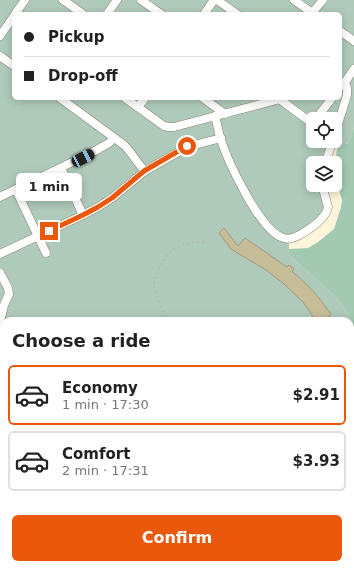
<!DOCTYPE html>
<meta charset="utf-8">
<style>
:root{--surface:#fff;--page:#f2f2f2;--text:#222;--muted:#767676;--line:#e0e0e0;--accent:#ea580c}
body{margin:0;font-family:"DejaVu Sans",sans-serif;background:var(--page);color:var(--text);height:100vh;display:flex;flex-direction:column;font-size:15px;white-space:nowrap}
*{box-sizing:border-box;margin:0}
p{font-size:13px;color:var(--muted)}
.icon{flex:none;width:22px;height:22px;fill:none;stroke:currentColor;stroke-width:2;stroke-linecap:round;stroke-linejoin:round}
.map{position:relative;flex:1;overflow:hidden}
.details{position:absolute;left:0px;top:317px;width:354px;height:252px;display:flex;flex-direction:column;background:var(--surface);border-radius:12px 12px 0 0;box-shadow:0 2px 10px #0003}
.details>*{flex:none}
.top-card{position:absolute;left:12px;top:12px;width:330px;height:88px;border-radius:6px;box-shadow:0 2px 10px #0003;display:grid;align-content:center;height:88px;padding:0 12px;background:var(--surface)}
.controls{position:absolute;left:306px;top:112px;display:grid;gap:8px}
.controls a{display:grid;place-items:center;width:36px;height:36px;border-radius:6px;background:var(--surface);box-shadow:0 2px 10px #0003;font-size:20px}
.end{position:absolute;width:18px;height:18px;margin:-9px;border:5px solid #ea580c;background:#fff;box-shadow:0 0 0 2px #fff}
.from{border-radius:50%}
.bubble{position:absolute;height:28px;border-radius:6px;background:var(--surface);box-shadow:0 2px 10px #0003;font-size:13px;font-weight:800;line-height:28px;text-align:center}
.car{position:absolute;width:12px;height:24px;margin:-12px -6px;border-radius:5px;box-shadow:0 0 3px 1px #0007;background:linear-gradient(#222 24%,#8ab4d8 0 40%,#222 0 76%,#8ab4d8 0 86%,#222 0)}
.top-card b{display:flex;align-items:center;gap:14px;height:38px;font-size:15px}
.top-card b+b{border-top:1px solid var(--line)}
.top-card i{width:10px;height:10px;background:var(--text)}
ul{padding:0;list-style:none}
li{display:flex;align-items:center;gap:12px;height:60px;margin:0 8px 6px;padding:0 4px;border:2px solid var(--line);border-radius:6px}
li div{flex:1}
li b{display:block;font-size:15px}
li em{font-style:normal;font-weight:800}
li.current{border-color:var(--accent)}
li>.icon{width:36px;height:36px;stroke-width:1.5}
h2{padding:0 12px;font-size:18px;line-height:48px}
.cta{display:flex;gap:8px;margin-top:auto;padding:8px 12px}
.cta a{flex:1;height:46px;border-radius:6px;background:var(--accent);color:#fff;font-size:16px;font-weight:800;line-height:46px;text-align:center}
.map>svg:first-child{display:block}
.green{fill:#afcaba;fill-rule:evenodd}
.forest{fill:#a4c9b3}
.lines{fill:none;stroke-linecap:round;stroke-linejoin:round}
.stream{stroke:#b4daf1;stroke-width:2}
.building{fill:#c7bd98;stroke:#a19b82}
.minor-casing{stroke:#8a836c;stroke-width:9}
.major-casing{stroke:#8a836c;stroke-width:12}
.path{stroke:#bcb7a1;stroke-width:1.5;stroke-dasharray:2 3;stroke-linecap:butt}
.minor{stroke:#fff;stroke-width:8}
.major{stroke:#fff;stroke-width:11}
.route{stroke:#ea580c;stroke-width:5}
</style>
<div class="map">
<svg width="354" height="569" viewBox="0 0 354 569">
<rect width="100%" height="100%" fill="#fcf5da"/>
<path class="green" d="M0,0H354V127L348,144L335,139V119H313V141H333L325,163H313V185H322L326,198L323,216L289,239V255L337,298L350,317L354,341L351,367L350,369V321H4V448L0,449ZM14,14H340V98H14Z"/>
<g class="forest">
<path d="M354,127V380L350,384V369L351,367L354,341L350,317L337,298L289,255V249L308,248L318,242L334,229L341,207L342,200L339,190L335,159L339,141L348,144Z"/>
<path d="M354,411V456L350,459V414Z"/>
<path d="M221,565H270L273,569H222Z"/>
</g>
<g class="lines">
<g class="stream">
<path d="M350,435L354,433"/>
<path d="M230,565L232,569"/>
</g>
</g>
<path class="building" d="M224,228L238,246L245,238L287,267L289,265L294,269L292,271L309,287L319,298L331,314L325,321H316L303,302L283,283L266,270L231,249L219,233Z"/>
<g class="lines">
<defs>
<g id="minor">
<path d="M63,0L83,14"/>
<path d="M141,0L161,14"/>
<path d="M217,0L237,14"/>
<path d="M294,0L314,14"/>
<path d="M312,13L323,0"/>
<path d="M15,14L25,0"/>
<path d="M107,14L117,0"/>
<path d="M204,14L214,0"/>
<path d="M340,31L354,41"/>
<path d="M0,36L14,16"/>
<path d="M0,56L14,66"/>
<path d="M340,87L345,82L354,69"/>
<path d="M60,98L124,145C132,153 137,163 145,171"/>
<path d="M125,98L164,126L169,127H174L280,99"/>
<path d="M203,98L225,114"/>
<path d="M278,98L313,124"/>
<path d="M138,107L145,98"/>
<path d="M215,116C217,123 218,130 220,137C227,160 259,228 281,237C289,241 296,237 303,233C313,227 326,218 328,207L322,185"/>
<path d="M316,119L332,98"/>
<path d="M335,134L347,95V88L345,82"/>
<path d="M325,163L333,141"/>
<path d="M61,168L83,215"/>
<path d="M16,190L46,253"/>
<path d="M0,197L93,152L109,143L114,138"/>
<path d="M0,254L83,215L98,207L112,198L145,171L187,147L221,138"/>
<path d="M0,273L8,288L9,294L4,305L0,322"/>
<path d="M0,541L4,544"/>
<path d="M27,565L30,569"/>
<path d="M79,565L80,569"/>
<path d="M103,565L107,569"/>
<path d="M134,565L136,569"/>
<path d="M214,565L215,569"/>
<path d="M56,569L67,565"/>
<path d="M173,569L175,565"/>
<path d="M200,569L208,565"/>
</g>
<g id="major">
<path d="M350,399L354,396"/>
<path d="M0,566L4,564"/>
</g>
</defs>
<use href="#minor" class="minor-casing"/>
<use href="#major" class="major-casing"/>
<g class="path">
<path d="M168,321C164,312 155,295 154,286C154,281 156,276 158,271C166,251 181,241 204,242"/>
<path d="M0,415L4,413"/>
</g>
<use href="#minor" class="minor"/>
<use href="#major" class="major"/>
</g>
<g class="lines">
<path class="route" d="M49,231L83,215L98,207L112,198L144,171L187,146"/>
</g>
</svg>
<div class="controls">
<a><svg class="icon" aria-label="locate" viewBox="0 0 24 24"><circle cx="12" cy="12" r="6"/><path d="M12 2v4M12 18v4M2 12h4M18 12h4"/></svg></a>
<a><svg class="icon" aria-label="layers" viewBox="0 0 24 24"><path d="M12 4l9 5-9 5-9-5zM3 14l9 5 9-5"/></svg></a>
</div>
<i class="end from" style="left:187px;top:146px"></i>
<i class="end" style="left:49px;top:231px"></i>
<div class="bubble" style="left:16px;top:173px;width:66px">1 min</div>
<i class="car" style="left:83px;top:158px;rotate:63deg"></i>
<div class="top-card">
<b><i class="from"></i>Pickup</b>
<b><i></i>Drop-off</b>
</div>
<section class="details">
<h2>Choose a ride</h2>
<ul>
<li class="current"><svg class="icon" aria-label="car" viewBox="0 0 24 24"><path d="M5 17H2v-5l4-1 3-4h7l3 4 3 1v5h-3M9 17h6M6 11h13"/><circle cx="7" cy="17" r="2"/><circle cx="17" cy="17" r="2"/></svg><div><b>Economy</b><p>1 min · 17:30</p></div><em>$2.91</em></li>
<li><svg class="icon" aria-label="car" viewBox="0 0 24 24"><path d="M5 17H2v-5l4-1 3-4h7l3 4 3 1v5h-3M9 17h6M6 11h13"/><circle cx="7" cy="17" r="2"/><circle cx="17" cy="17" r="2"/></svg><div><b>Comfort</b><p>2 min · 17:31</p></div><em>$3.93</em></li>
</ul>
<div class="cta"><a>Confirm</a></div>
</section>
</div>
